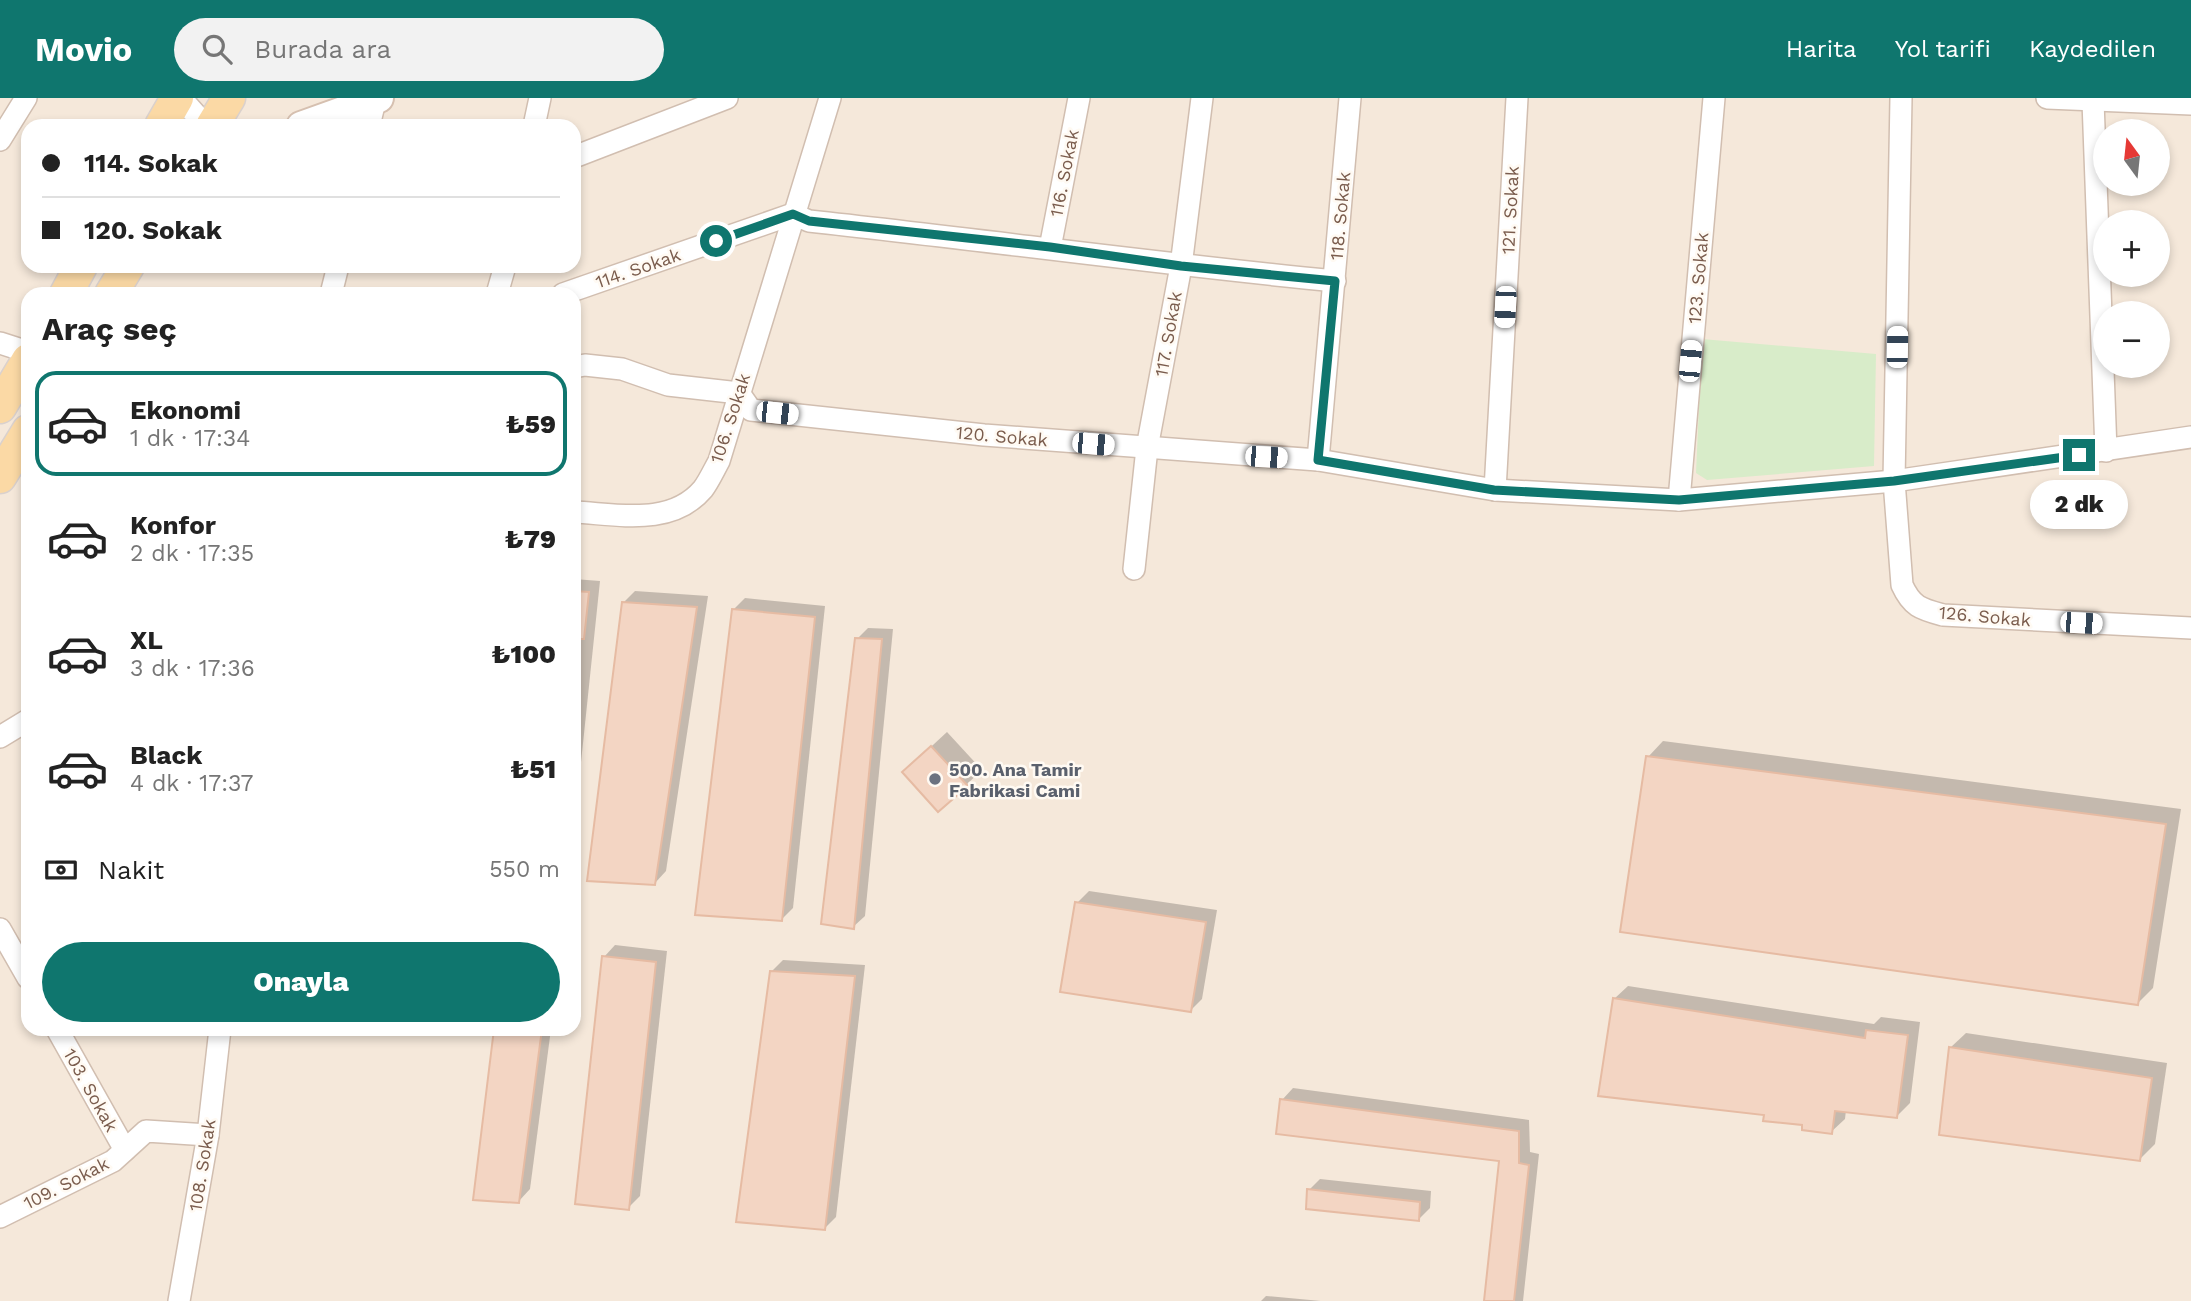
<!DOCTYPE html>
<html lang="tr">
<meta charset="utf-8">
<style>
:root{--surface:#fff;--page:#f2f2f2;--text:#222;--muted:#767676;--line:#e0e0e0;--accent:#0f766e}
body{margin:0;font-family:"Work Sans",sans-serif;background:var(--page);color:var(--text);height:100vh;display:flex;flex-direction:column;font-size:26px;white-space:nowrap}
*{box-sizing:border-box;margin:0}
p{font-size:23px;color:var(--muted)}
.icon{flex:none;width:38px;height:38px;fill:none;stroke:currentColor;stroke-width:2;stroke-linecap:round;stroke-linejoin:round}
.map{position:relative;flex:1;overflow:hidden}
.details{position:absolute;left:21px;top:189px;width:560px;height:749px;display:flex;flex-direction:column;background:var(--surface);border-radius:21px;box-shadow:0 4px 10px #0003}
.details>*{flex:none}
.top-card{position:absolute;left:21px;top:21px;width:560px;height:154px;border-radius:21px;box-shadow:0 4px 10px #0003;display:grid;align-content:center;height:154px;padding:0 21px;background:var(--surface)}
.needle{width:46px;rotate:345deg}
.tools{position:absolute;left:2093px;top:21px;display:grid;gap:14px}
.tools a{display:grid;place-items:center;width:77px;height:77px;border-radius:50%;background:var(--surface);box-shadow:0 4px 10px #0003;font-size:35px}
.end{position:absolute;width:32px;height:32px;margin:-16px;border:9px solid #0f766e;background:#fff;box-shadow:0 0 0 4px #fff}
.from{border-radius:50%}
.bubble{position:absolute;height:49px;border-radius:24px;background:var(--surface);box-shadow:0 4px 10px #0003;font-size:23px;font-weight:800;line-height:49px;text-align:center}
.car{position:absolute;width:21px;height:42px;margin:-21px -10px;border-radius:9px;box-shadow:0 0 5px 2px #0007;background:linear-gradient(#fff 24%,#345 0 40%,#fff 0 76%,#345 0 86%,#fff 0)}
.top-card b{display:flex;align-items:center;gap:24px;height:66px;font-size:26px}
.top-card b+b{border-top:2px solid var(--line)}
.top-card i{width:18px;height:18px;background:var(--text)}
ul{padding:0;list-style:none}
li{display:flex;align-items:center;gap:21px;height:105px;margin:0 14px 10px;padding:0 7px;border:4px solid transparent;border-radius:21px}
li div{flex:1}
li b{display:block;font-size:26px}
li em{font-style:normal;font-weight:800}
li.on{border-color:var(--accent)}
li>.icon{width:63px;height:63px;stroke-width:1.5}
h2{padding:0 21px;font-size:32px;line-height:84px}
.pay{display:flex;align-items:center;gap:18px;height:77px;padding:0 21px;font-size:26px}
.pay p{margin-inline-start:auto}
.cta{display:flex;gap:14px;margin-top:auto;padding:14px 21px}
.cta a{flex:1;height:80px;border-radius:42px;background:var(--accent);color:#fff;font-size:28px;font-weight:800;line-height:80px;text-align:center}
header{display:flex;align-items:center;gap:42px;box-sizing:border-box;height:98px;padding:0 35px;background:var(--accent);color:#fff}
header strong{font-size:33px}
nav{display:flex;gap:38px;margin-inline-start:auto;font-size:24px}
.search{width:490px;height:63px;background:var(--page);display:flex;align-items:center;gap:18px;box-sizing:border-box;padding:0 24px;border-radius:38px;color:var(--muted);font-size:26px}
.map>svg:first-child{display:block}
.residential{fill:#f5e8da;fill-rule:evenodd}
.green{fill:#d8ecc9}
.shadow{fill:#0003}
.building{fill:#f3d5c3;stroke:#e6bba3;stroke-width:2}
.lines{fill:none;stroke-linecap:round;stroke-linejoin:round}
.street-casing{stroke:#d1beb0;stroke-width:24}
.secondary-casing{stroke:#d6c0b0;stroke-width:32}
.primary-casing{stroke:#dad1cd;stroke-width:35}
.street{stroke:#fff;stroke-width:21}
.secondary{stroke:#fff;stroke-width:28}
.primary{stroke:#fbd9a5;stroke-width:32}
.route{stroke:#0f766e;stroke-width:9}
.worship-dot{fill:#6b7280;stroke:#fffaf3;stroke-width:2.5}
.labels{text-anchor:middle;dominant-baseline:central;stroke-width:5;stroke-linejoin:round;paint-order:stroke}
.street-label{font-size:18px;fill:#7a5c4d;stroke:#fffaf3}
.worship-label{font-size:18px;font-weight:bold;fill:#5b616d;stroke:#fffaf3;text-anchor:start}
</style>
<header>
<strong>Movio</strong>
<div class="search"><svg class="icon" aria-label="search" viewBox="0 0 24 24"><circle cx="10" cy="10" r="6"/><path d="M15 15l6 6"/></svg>Burada ara</div>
<nav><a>Harita</a><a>Yol tarifi</a><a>Kaydedilen</a></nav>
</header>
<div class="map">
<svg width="2191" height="1203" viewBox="0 0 2191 1203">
<rect width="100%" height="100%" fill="#fdf6ec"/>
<path class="residential" d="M0,0H2191V1203H0ZM28,28H574V168H28ZM2105,33H2158V86H2105ZM2105,124H2158V177H2105ZM28,196H574V931H28ZM2105,215H2158V268H2105Z"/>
<path class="green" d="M1702,241L1876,256L1874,368L1707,382L1696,375Z"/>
<g class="shadow">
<path d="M574,481L600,483L574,731Z"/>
<path d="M635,493L708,498L666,773L655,785L624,504Z"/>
<path d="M745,500L825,508L793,810L782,821L733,512Z"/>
<path d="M868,530L893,531L865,818L853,829L857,541Z"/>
<path d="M947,634L982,672L966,687L920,659Z"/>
<path d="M1663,643L2181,711L2153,890L2138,905L1648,659Z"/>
<path d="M1089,793L1217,812L1202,901L1191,912L1077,805Z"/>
<path d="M615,847L667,853L640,1098L628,1110L604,859Z"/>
<path d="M783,862L865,867L836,1119L825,1130L771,874Z"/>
<path d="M1628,888L1874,926L1881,919L1920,924L1910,1005L1896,1019L1846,1012L1845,1021L1831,1034L1766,1016L1614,901Z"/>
<path d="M496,931H551L530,1091L519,1103Z"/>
<path d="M1966,935L2167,965L2155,1046L2140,1061L1950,950Z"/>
<path d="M1293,990L1529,1022L1530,1054L1539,1056L1523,1203H1486L1501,1062L1282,1002Z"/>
<path d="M1320,1081L1431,1093L1430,1110L1419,1121L1309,1092Z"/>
<path d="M1266,1198L1321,1203H1261Z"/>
</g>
<g class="building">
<path d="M574,493L589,494L584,541H574Z"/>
<path d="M622,504L697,509L655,787L587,783Z"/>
<path d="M732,511L815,519L782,823L695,817Z"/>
<path d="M855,540L882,541L854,831L821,826Z"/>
<path d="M931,648L968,688L938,714L902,674Z"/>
<path d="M1646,658L2166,726L2138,907L1620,834Z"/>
<path d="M1075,804L1206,824L1191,914L1060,894Z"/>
<path d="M602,858L656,864L629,1112L575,1106Z"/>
<path d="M770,873L855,878L825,1132L736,1124Z"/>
<path d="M1613,900L1865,940L1866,932L1908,937L1897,1020L1835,1013L1832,1036L1802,1032V1027L1763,1023L1764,1017L1598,998Z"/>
<path d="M494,931H542L519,1105L473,1102Z"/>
<path d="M1949,949L2152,980L2140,1063L1939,1037Z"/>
<path d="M1280,1001L1519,1033V1065L1529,1067L1514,1203H1484L1499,1063L1276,1036Z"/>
<path d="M1307,1091L1420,1104L1419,1123L1306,1111Z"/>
</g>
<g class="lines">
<defs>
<g id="street">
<path d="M181,0L206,28"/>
<path d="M1901,0L1894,383L1902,487C1912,509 1921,511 1943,517L2191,530"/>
<path d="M2047,0L2191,6"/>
<path d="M2093,3L2106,353"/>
<path d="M369,28L375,3L370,0"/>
<path d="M534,28L540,0"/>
<path d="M0,42L26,0"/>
<path d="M574,59L727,0"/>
<path d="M793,116L809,123C985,142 1159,166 1335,183"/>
<path d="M1050,150L1079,0"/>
<path d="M331,196L338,168"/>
<path d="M497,196L505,168"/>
<path d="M563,196L793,116"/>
<path d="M0,245L28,254"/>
<path d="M574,269L585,267L622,271L668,287L739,295L751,312L984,337L1318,362L1495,392L1679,402L1894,383L2191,339"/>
<path d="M1318,362L1350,0"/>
<path d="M1495,392L1517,0"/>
<path d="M1679,402L1714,0"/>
<path d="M574,414C617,416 671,429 703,391C709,383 714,372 719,363L830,0"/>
<path d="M1134,471L1147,350L1181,168L1202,0"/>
<path d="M0,639L28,622"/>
<path d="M0,831L28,880"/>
<path d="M57,931L125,1052"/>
<path d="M0,1119L113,1063L146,1033L208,1037"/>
<path d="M179,1203L208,1037L220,931"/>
</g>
<path id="secondary" d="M301,28L379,0"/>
<g id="primary">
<path d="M161,28L177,0"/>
<path d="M212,28L229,0"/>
<path d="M66,196L81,168"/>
<path d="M111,196L128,168"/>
<path d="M0,309L28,262"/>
<path d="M0,379L28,333"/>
</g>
</defs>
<use href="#street" class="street-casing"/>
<use href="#secondary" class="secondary-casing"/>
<use href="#primary" class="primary-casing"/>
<use href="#street" class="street"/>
<use href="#secondary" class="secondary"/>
<use href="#primary" class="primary"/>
</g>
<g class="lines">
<path class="route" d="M716,143L793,116L809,123L1050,149L1181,168L1335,183L1318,362L1494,392L1679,402L1894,383L2079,357"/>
</g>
<circle class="worship-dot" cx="935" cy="681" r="7"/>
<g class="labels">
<g class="street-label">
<text transform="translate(1064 75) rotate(-79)">116. Sokak</text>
<text transform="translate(1510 112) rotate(-87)">121. Sokak</text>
<text transform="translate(1340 118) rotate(-85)">118. Sokak</text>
<text transform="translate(638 170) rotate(-19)">114. Sokak</text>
<text transform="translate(1698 180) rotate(-85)">123. Sokak</text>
<text transform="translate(1168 236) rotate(-80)">117. Sokak</text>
<text transform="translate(730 320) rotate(-72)">106. Sokak</text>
<text transform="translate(1002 338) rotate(5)">120. Sokak</text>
<text transform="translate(1985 518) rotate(5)">126. Sokak</text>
<text transform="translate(91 992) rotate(61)">103. Sokak</text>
<text transform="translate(202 1067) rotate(-81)">108. Sokak</text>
<text transform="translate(66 1085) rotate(-27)">109. Sokak</text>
</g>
<g class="worship-label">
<text x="949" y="671">500. Ana Tamir<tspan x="949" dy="21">Fabrikasi Cami</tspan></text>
</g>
</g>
</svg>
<div class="tools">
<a><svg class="needle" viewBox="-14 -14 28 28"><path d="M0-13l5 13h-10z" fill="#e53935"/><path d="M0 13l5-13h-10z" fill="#767676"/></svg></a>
<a>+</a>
<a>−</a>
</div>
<i class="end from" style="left:716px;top:143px"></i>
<i class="end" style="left:2079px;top:357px"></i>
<div class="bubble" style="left:2030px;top:382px;width:98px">2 dk</div>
<i class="car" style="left:1505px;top:209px;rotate:183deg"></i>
<i class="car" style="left:1897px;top:249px;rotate:1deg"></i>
<i class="car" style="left:1690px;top:263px;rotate:5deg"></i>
<i class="car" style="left:777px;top:315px;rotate:96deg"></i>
<i class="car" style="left:1093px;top:346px;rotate:95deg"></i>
<i class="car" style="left:1266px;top:359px;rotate:93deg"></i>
<i class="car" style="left:2081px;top:525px;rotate:93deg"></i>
<div class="top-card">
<b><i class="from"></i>114. Sokak</b>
<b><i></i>120. Sokak</b>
</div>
<section class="details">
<h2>Araç seç</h2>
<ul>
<li class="on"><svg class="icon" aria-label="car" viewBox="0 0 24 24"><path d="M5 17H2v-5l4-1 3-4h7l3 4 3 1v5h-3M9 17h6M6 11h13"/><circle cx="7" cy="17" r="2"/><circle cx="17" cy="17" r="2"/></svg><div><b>Ekonomi</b><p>1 dk · 17:34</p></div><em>₺59</em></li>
<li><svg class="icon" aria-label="car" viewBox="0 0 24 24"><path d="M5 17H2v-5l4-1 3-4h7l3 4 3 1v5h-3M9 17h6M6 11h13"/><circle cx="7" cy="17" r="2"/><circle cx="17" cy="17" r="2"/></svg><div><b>Konfor</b><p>2 dk · 17:35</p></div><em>₺79</em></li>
<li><svg class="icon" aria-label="car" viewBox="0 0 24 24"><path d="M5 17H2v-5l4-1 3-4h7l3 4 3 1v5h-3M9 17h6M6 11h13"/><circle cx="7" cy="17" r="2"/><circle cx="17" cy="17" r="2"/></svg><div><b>XL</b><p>3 dk · 17:36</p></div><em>₺100</em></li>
<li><svg class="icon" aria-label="car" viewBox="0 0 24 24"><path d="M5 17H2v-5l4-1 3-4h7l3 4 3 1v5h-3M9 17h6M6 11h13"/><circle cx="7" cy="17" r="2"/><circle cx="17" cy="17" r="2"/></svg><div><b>Black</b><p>4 dk · 17:37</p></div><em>₺51</em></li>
</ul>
<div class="pay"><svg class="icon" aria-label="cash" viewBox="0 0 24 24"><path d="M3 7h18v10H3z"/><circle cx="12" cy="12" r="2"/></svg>Nakit<p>550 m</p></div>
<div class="cta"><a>Onayla</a></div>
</section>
</div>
